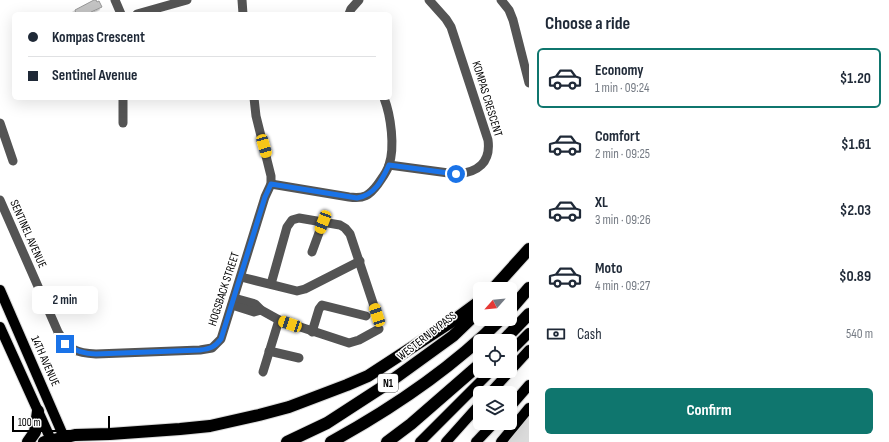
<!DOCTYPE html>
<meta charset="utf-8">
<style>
:root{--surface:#fff;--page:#f6f6f7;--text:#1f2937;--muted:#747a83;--line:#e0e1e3;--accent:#0f766e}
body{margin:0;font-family:"Sofia Sans Condensed",sans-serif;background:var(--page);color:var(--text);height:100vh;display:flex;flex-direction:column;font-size:15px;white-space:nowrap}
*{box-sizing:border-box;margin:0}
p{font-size:13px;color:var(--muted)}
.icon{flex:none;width:22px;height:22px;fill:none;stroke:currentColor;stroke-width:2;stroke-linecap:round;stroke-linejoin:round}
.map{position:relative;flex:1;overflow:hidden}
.details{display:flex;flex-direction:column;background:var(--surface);width:360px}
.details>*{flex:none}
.guide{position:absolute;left:12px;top:12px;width:380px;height:88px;border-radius:6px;box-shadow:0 4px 16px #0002;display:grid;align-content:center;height:88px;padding:0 16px;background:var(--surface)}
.needle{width:26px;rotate:243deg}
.fabs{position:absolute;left:473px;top:282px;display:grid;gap:8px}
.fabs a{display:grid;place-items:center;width:44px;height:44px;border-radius:6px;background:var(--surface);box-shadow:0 4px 16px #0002;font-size:20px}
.scale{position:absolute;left:12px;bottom:10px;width:98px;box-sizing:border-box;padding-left:4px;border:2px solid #000;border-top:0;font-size:11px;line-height:14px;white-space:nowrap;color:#000;-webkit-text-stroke:3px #fff;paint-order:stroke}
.end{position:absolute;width:18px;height:18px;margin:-9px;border:5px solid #1a73e8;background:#fff;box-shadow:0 0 0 2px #fff}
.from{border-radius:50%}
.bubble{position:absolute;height:28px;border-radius:6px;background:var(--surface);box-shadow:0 4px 16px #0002;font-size:13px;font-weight:700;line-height:28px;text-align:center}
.car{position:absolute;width:12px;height:24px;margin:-12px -6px;border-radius:5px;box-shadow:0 0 3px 1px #0007;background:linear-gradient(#f5c518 24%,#345 0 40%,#f5c518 0 76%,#345 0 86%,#f5c518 0)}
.guide b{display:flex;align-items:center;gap:14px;height:38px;font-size:15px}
.guide b+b{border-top:1px solid var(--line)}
.guide i{width:10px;height:10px;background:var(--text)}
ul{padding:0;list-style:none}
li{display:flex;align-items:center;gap:12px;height:60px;margin:0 8px 6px;padding:0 8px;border:2px solid transparent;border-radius:6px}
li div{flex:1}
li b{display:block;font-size:15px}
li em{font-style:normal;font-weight:700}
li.on{border-color:var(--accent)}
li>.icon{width:36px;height:36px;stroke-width:1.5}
h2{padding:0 16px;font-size:18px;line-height:48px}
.pay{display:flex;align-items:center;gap:10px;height:44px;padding:0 16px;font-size:15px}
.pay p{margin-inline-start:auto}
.cta{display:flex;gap:8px;margin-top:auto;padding:8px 16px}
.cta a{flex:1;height:46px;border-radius:6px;background:var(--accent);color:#fff;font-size:16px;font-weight:700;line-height:46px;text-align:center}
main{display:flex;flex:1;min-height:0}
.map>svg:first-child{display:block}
.green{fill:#dbdbdb}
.building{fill:#c4c4c4;stroke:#989898;filter:url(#shadow)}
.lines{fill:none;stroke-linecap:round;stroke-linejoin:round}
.major-casing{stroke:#dbdbdb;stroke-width:12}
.highway-casing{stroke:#dbdbdb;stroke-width:14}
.minor{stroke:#545454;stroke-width:9}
.major{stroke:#000;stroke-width:10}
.highway{stroke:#000;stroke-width:12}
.route{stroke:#1a73e8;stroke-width:5}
.labels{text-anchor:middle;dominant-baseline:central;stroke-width:3;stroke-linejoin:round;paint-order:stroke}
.shield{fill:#fff;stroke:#4c4c4c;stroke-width:1}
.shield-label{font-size:11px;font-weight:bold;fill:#000}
.street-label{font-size:12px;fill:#000;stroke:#fff}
</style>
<main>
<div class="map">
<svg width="529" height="442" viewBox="0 0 529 442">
<defs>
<filter id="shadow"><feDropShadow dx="-2.5" dy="2.5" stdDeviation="0" flood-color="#0004"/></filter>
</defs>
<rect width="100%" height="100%" fill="#fff"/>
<path class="green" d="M529,411V442H504Z"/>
<path class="building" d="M94,0H96L97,2L99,1L102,7L91,12L93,14H76L75,10Z"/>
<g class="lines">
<defs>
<g id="major">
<path d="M0,290L66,442"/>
<path d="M0,327L52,442"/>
<path d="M510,352L529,333"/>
<path d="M510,371L529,350"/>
<path d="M490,393L510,371"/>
<path d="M510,407L529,385"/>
<path d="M420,442L491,371"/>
<path d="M446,442L480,404"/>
<path d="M476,442L494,423"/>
<path d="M501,442L529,408"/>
</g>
<g id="highway">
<path d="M493,289L529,249"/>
<path d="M510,310L529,288"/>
<path d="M503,341L529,314"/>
<path d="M28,442L35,432L38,411"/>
<path d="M44,442L75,435L110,434L180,429L210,426L259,415L289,407L347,385L368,376L457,318L480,301"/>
<path d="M287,442L327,423L384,386L453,336L480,310"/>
<path d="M331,442C393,408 451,369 501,319"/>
<path d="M387,442L411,424L480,364"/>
</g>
</defs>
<use href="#major" class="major-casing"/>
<use href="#highway" class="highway-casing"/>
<g class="minor">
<path d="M115,0L121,14"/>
<path d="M242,0L243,14"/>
<path d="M501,0L509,10L513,20L529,83"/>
<path d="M137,14L187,0"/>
<path d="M349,14L351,9L359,0"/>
<path d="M123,98V123"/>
<path d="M0,123L13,161"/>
<path d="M389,165L456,174C478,173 491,162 488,140L451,27L446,19L429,0"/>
<path d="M271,184L349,197C364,199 369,196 378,184C382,178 387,172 389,165C395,147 391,116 384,98"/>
<path d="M0,200L58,332C69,350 76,353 96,354L200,350L212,348L221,339L265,197L271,184V176L256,116L254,98"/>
<path d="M312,252L323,222"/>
<path d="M241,277L297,291L305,289L360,261"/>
<path d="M271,284L287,227L292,220L299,218L340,225L345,228L350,234L377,315"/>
<path d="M234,298L255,304L261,310L279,320L349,343L359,340L379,329"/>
<path d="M232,305L254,312L261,310"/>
<path d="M312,332L319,309L322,305L366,316"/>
<path d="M269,351L299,358"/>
<path d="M263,372L279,320"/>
</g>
<use href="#major" class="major"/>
<use href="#highway" class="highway"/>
</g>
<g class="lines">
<path class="route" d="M65,344C75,351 84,354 96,354L200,350C210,349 215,347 221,339L265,197L271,184L357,198C375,195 382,180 389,165L456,174"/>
</g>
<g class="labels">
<rect class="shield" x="378" y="374" width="20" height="18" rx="3"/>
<g class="shield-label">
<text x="388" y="383">N1</text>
</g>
<g class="street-label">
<text transform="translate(487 99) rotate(73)">KOMPAS CRESCENT</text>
<text transform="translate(28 234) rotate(66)">SENTINEL AVENUE</text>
<text transform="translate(224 289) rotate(-72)">HOGSBACK STREET</text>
<text transform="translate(427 336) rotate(-38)">WESTERN BYPASS</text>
<text transform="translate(45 361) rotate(66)">14TH AVENUE</text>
</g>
</g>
</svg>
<div class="fabs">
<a><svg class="needle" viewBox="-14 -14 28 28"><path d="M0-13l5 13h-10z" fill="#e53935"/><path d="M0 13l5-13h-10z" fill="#747a83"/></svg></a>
<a><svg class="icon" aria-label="locate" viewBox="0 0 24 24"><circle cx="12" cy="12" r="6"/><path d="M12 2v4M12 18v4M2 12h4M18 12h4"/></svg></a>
<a><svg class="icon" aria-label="layers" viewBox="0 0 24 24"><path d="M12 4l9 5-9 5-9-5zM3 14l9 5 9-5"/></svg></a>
</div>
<div class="scale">100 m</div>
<i class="end from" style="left:456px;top:174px"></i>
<i class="end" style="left:65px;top:344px"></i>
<div class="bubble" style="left:32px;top:286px;width:66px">2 min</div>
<i class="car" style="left:264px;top:146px;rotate:164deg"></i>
<i class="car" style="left:323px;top:222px;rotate:201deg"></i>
<i class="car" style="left:377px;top:315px;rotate:342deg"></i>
<i class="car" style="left:290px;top:324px;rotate:289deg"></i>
<div class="guide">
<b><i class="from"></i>Kompas Crescent</b>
<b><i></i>Sentinel Avenue</b>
</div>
</div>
<section class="details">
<h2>Choose a ride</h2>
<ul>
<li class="on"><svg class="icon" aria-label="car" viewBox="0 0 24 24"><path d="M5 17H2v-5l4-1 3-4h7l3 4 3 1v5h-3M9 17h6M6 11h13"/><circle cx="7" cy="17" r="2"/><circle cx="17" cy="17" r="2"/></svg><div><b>Economy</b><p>1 min · 09:24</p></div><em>$1.20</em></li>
<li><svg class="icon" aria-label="car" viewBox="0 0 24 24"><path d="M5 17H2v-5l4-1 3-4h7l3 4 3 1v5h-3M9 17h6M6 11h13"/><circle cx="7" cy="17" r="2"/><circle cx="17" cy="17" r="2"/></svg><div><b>Comfort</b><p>2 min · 09:25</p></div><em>$1.61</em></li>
<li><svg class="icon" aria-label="car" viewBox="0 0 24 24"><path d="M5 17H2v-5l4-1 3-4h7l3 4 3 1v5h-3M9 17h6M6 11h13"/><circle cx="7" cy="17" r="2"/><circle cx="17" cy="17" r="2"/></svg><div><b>XL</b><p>3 min · 09:26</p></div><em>$2.03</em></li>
<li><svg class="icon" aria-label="car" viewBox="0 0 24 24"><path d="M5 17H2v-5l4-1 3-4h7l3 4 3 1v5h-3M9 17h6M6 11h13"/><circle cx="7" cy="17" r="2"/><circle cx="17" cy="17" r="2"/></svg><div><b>Moto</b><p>4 min · 09:27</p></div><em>$0.89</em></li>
</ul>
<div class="pay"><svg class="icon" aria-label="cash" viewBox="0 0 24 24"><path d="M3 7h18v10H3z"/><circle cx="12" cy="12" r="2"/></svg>Cash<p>540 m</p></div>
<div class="cta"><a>Confirm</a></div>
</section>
</main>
